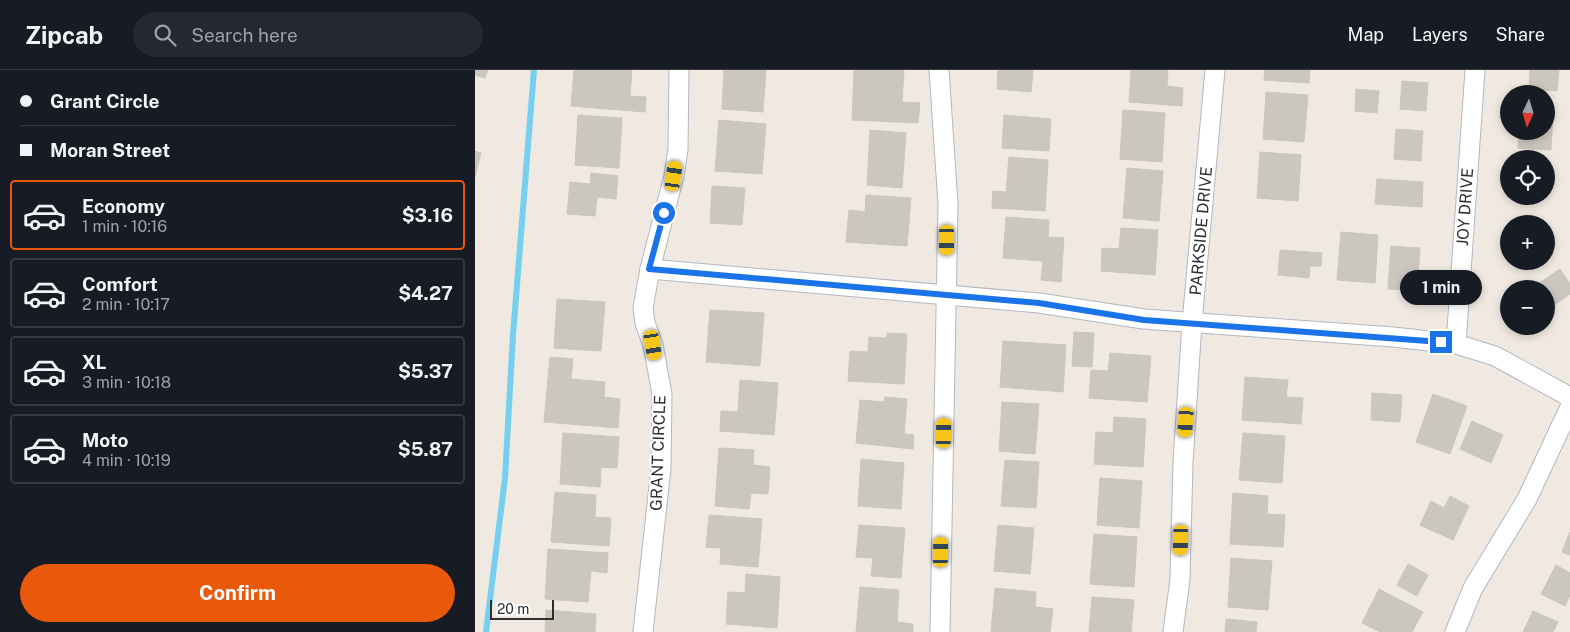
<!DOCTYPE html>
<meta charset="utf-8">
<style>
:root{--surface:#171b24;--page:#242831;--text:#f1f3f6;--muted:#9ea1a6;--line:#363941;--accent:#ea580c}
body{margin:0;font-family:"Public Sans",sans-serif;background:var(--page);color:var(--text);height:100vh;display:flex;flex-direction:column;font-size:19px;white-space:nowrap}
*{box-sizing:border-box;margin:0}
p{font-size:16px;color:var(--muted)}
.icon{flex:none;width:28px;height:28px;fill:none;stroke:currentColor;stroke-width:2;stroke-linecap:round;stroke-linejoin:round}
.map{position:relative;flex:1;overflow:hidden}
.drawer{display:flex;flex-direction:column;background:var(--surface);width:475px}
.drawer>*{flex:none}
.banner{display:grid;align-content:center;height:110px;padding:0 20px;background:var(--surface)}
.needle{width:32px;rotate:184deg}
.fabs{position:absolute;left:1025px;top:15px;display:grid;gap:10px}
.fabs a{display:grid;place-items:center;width:55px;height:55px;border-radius:50%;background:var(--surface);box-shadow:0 2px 8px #0003;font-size:25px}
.scale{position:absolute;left:15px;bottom:12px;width:64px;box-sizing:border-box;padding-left:5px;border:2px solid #2e2e2e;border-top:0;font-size:14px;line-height:18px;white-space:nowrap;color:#2e2e2e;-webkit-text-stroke:4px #fff;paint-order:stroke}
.end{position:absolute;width:22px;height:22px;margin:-11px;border:6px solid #1a73e8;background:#fff;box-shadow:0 0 0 2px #fff}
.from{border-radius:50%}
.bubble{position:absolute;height:35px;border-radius:18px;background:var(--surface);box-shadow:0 2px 8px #0003;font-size:16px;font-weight:700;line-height:35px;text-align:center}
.car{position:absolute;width:15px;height:30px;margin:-15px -8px;border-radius:6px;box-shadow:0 0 4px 1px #0007;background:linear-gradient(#f5c518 24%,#345 0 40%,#f5c518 0 76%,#345 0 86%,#f5c518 0)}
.banner b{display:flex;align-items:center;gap:18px;height:48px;font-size:19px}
.banner b+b{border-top:1px solid var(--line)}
.banner i{width:12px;height:12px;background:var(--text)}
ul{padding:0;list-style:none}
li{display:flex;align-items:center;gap:15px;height:70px;margin:0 10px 8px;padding:0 10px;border:2px solid var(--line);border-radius:5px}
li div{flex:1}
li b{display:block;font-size:19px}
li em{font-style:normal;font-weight:700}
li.selected{border-color:var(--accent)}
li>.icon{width:45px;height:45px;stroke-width:1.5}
.cta{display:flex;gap:10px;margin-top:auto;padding:10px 20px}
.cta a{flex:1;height:58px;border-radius:30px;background:var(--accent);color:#fff;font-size:20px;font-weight:700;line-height:58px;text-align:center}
header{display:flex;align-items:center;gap:30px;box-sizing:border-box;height:70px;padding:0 25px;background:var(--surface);border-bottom:1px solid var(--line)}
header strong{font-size:24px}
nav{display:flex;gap:28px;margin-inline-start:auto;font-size:18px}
.search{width:350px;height:45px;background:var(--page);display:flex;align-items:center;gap:12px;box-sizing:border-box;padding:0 18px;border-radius:28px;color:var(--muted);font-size:19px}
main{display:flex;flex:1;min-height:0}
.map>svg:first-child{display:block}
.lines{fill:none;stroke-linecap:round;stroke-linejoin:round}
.stream{stroke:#75cff0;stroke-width:6}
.building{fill:#cbc7bf;stroke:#cbc5ba}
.street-casing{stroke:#b4b7c1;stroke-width:21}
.street{stroke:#fff;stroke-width:19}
.route{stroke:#1a73e8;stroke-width:6}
.labels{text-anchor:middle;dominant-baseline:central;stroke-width:4;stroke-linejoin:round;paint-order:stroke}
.street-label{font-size:16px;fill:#2e2e2e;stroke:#fff}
</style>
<header>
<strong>Zipcab</strong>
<div class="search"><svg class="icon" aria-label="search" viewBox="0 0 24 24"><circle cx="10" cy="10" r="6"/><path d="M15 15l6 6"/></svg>Search here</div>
<nav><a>Map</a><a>Layers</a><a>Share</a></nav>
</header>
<main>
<section class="drawer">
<div class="banner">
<b><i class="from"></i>Grant Circle</b>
<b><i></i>Moran Street</b>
</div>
<ul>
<li class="selected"><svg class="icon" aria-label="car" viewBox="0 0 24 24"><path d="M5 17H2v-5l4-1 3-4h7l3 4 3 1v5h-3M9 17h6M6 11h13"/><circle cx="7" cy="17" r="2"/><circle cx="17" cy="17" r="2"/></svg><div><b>Economy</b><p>1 min · 10:16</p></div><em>$3.16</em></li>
<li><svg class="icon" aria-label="car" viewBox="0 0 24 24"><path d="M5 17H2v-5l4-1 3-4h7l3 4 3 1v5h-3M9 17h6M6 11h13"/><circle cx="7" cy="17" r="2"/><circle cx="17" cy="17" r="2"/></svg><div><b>Comfort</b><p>2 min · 10:17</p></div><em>$4.27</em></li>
<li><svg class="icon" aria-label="car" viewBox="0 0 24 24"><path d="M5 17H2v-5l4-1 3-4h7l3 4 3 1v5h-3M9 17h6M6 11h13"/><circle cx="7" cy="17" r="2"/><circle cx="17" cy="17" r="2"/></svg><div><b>XL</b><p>3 min · 10:18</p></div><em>$5.37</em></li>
<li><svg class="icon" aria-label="car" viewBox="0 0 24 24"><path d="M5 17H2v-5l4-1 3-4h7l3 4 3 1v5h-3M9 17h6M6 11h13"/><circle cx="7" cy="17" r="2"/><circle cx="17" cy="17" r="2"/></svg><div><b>Moto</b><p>4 min · 10:19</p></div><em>$5.87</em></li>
</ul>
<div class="cta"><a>Confirm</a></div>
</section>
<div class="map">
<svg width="1095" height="562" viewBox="0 0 1095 562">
<rect width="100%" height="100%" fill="#efe9e1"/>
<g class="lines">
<path class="stream" d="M11,562L30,408L38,265L59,0"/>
</g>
<g class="building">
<path d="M0,0H13L10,8L0,5Z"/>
<path d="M99,0H157L155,26L171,27L170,42L96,36Z"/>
<path d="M249,0H291L288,42L247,39Z"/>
<path d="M379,0H429L427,32L445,33L443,53L377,50Z"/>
<path d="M523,0H558L556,22L522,19Z"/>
<path d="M656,0H693L692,16L708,18L707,36L654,32Z"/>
<path d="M790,0H835L834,13L789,10Z"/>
<path d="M1055,0H1084L1082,21L1054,19Z"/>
<path d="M927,11L953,13L951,41L925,39Z"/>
<path d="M881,19L904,21L902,43L880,41Z"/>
<path d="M791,22L833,25L829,72L788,69Z"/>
<path d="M648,40L690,43L687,92L645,89Z"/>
<path d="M1071,42L1078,43L1076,80L1043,78L1044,61H1071Z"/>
<path d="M103,45L147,48L144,98L100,95Z"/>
<path d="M529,45L576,49L574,81L527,78Z"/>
<path d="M244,50L291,54L287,104L240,101Z"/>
<path d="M921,59L948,61L946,91L919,89Z"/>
<path d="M395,60L431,63L427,118L392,115Z"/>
<path d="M0,81L6,83L0,107Z"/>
<path d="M785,82L826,85L823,131L782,128Z"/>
<path d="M534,87L573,90L570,141L517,138L518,121L531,122Z"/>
<path d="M652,98L688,101L684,151L648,148Z"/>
<path d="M116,103L143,106L141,129L122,127L120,146L92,144L95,112L115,114Z"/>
<path d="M902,109L948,112L947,137L900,134Z"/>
<path d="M237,116L270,118L267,155L235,153Z"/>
<path d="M391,125L436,128L432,176L371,172L374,140L390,142Z"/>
<path d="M531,147L574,150L573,167L589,168L586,212L566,210L568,191L528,188Z"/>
<path d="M646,158L683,160L680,205L626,201L627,178L644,179Z"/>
<path d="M866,162L903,165L900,213L862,210Z"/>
<path d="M916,176L945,178L942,221L913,219Z"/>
<path d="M805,180L847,183L846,196H835L834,208L803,205Z"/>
<path d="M1085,199L1095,214V224L1078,236L1071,226V219H1066L1063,214Z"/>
<path d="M82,229L130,232L126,281L79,278Z"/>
<path d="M235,240L289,243L285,296L231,292Z"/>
<path d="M599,262L619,263L617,297L597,296Z"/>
<path d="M412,263L432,264L429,314L373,311L375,281L393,282L394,267L412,268Z"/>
<path d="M528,271L591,275L588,322L525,317Z"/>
<path d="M635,283L676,286L672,332L614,328L616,300L633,301Z"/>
<path d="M75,287L98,289L96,309L130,312L129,327L145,329L143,358L69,352Z"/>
<path d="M770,307L813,310L811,327L828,328L826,354L767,350Z"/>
<path d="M265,310L303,313L299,365L245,361L246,341L263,342Z"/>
<path d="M897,323L927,325L925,352L896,350Z"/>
<path d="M958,324L992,336L975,384L941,372Z"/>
<path d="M410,327L432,329L429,364L439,365L438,379L381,373L385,330L409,332Z"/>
<path d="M527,332L564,334L560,384L524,381Z"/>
<path d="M639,347L671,349L668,397L619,394L621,362L638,363Z"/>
<path d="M997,351L1028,365L1016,393L985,379Z"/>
<path d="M88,363L144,367L142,398L126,397L125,417L85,414Z"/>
<path d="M768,363L810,366L807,413L764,410Z"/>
<path d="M244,378L279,380L278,395L295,397L293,424L276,423L274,439L240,436Z"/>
<path d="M386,389L429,393L426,439L383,436Z"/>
<path d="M530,390L564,392L561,438L526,436Z"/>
<path d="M625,408L667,411L664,458L622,455Z"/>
<path d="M80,422L121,425L120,447L136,448L134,476L76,472Z"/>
<path d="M758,423L793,426L792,444L810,445L808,477L755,474Z"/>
<path d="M975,426L994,436L978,470L945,455L956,431L969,438Z"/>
<path d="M234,445L287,449L283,497L245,494L246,478L231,477Z"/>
<path d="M384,455L430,458L426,508L396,506L398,488L381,487Z"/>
<path d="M523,455L559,458L555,504L519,501Z"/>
<path d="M1095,462V485L1087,482Z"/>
<path d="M619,464L662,467L659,517L615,514Z"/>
<path d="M73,479L133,483L132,503L116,501L113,532L70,529Z"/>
<path d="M756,488L797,491L793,540L753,537Z"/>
<path d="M933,494L953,505L942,526L922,515Z"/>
<path d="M1081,495L1095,503V525L1090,536L1066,524Z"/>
<path d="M271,504L305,507L302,558L251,554L253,522L270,523Z"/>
<path d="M385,517L424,520L422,552L438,554V562H381Z"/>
<path d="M520,518L561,522L560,537L578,539L575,562H516Z"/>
<path d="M904,519L948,542L937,562H905L887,553Z"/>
<path d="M617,527L659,530L656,562H614Z"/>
<path d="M71,540L121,544L120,562H70Z"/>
<path d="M1058,541L1083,552L1078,562H1048Z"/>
<path d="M751,549L782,552L781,562H750Z"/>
</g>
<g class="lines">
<defs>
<g id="street">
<path d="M464,0L473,134L465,562"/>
<path d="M175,199L564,233L669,249L918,267L981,274L1020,286L1095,327"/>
<path d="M981,274L1000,0"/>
<path d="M168,562L186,398L187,324L178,275L170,253L168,238L175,199L199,106L203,79L204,0"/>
<path d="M698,562L705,509L708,392L717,253L740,0"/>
<path d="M980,562L998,518L1052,429L1095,337"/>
</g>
</defs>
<use href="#street" class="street-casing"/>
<use href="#street" class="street"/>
</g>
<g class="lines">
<path class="route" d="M189,143L174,199L564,233L669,250L966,272"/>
</g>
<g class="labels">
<g class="street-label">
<text transform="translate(990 137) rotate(-86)">JOY DRIVE</text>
<text transform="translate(726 161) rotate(-85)">PARKSIDE DRIVE</text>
<text transform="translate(183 383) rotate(-88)">GRANT CIRCLE</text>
</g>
</g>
</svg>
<div class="fabs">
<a><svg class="needle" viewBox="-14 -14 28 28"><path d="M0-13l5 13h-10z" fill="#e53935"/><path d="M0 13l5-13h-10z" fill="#9ea1a6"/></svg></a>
<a><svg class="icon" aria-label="locate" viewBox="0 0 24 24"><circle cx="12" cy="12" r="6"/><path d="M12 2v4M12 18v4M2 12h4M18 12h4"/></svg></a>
<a>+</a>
<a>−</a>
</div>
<div class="scale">20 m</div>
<i class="end from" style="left:189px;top:143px"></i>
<i class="end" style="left:966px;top:272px"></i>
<div class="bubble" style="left:925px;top:200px;width:82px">1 min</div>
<i class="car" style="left:199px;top:106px;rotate:8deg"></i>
<i class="car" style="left:472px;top:170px;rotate:180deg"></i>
<i class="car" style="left:178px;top:275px;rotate:170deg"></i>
<i class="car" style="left:711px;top:352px;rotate:184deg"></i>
<i class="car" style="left:469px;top:363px;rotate:1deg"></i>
<i class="car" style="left:706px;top:470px;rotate:181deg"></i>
<i class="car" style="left:466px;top:482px;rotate:1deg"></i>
</div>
</main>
